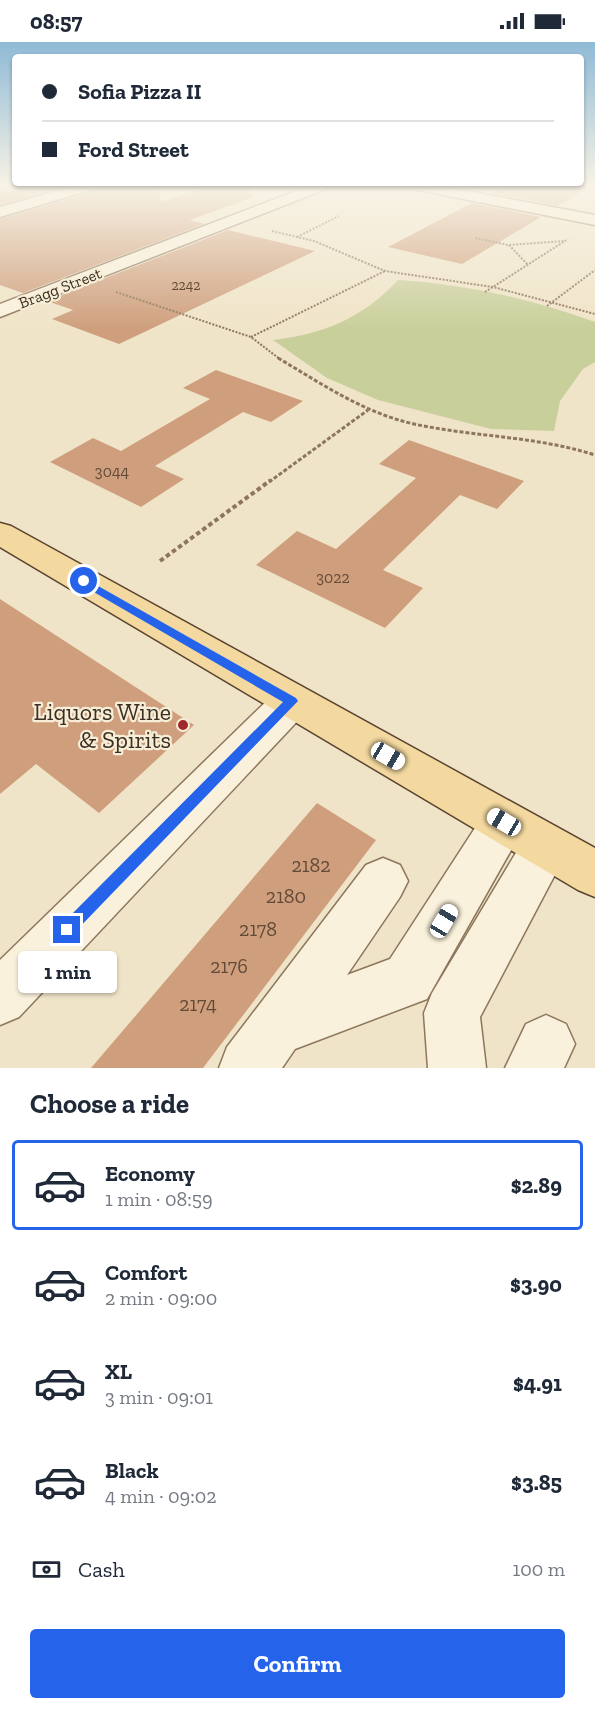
<!DOCTYPE html>
<meta charset="utf-8">
<style>
:root{--surface:#fff;--page:#f6f6f7;--text:#1f2937;--muted:#747a83;--line:#e0e1e3;--accent:#2563eb}
body{margin:0;font-family:"Zilla Slab",serif;background:var(--page);color:var(--text);height:100vh;display:flex;flex-direction:column;font-size:22px;white-space:nowrap}
*{box-sizing:border-box;margin:0}
p{font-size:20px;color:var(--muted)}
.icon{flex:none;width:33px;height:33px;fill:none;stroke:currentColor;stroke-width:2;stroke-linecap:round;stroke-linejoin:round}
.map{position:relative;height:1026px;overflow:hidden}
.panel{display:flex;flex-direction:column;background:var(--surface);flex:1}
.panel>*{flex:none}
.hud{position:absolute;left:12px;top:12px;width:572px;height:132px;border-radius:6px;box-shadow:0 2px 4px #0004;display:grid;align-content:center;height:132px;padding:0 30px;background:var(--surface)}
.end{position:absolute;width:27px;height:27px;margin:-14px;border:8px solid #2563eb;background:#fff;box-shadow:0 0 0 3px #fff}
.from{border-radius:50%}
.bubble{position:absolute;height:42px;border-radius:6px;background:var(--surface);box-shadow:0 2px 4px #0004;font-size:20px;font-weight:700;line-height:42px;text-align:center}
.car{position:absolute;width:18px;height:36px;margin:-18px -9px;border-radius:8px;box-shadow:0 0 4px 2px #0007;background:linear-gradient(#fff 24%,#345 0 40%,#fff 0 76%,#345 0 86%,#fff 0)}
.hud b{display:flex;align-items:center;gap:21px;height:57px;font-size:22px}
.hud b+b{border-top:2px solid var(--line)}
.hud i{width:15px;height:15px;background:var(--text)}
ul{padding:0;list-style:none}
li{display:flex;align-items:center;gap:18px;height:90px;margin:0 12px 9px;padding:0 18px;border:3px solid transparent;border-radius:6px}
li div{flex:1}
li b{display:block;font-size:22px}
li em{font-style:normal;font-weight:700}
li.active{border-color:var(--accent)}
li>.icon{width:54px;height:54px;stroke-width:1.5}
h2{padding:0 30px;font-size:27px;line-height:72px}
.pay{display:flex;align-items:center;gap:15px;height:66px;padding:0 30px;font-size:22px}
.pay p{margin-inline-start:auto}
.cta{display:flex;gap:12px;margin-top:auto;padding:12px 30px}
.cta a{flex:1;height:69px;border-radius:6px;background:var(--accent);color:#fff;font-size:24px;font-weight:700;line-height:69px;text-align:center}
.status{display:flex;justify-content:space-between;align-items:center;height:42px;padding:0 30px;background:var(--surface);direction:ltr}
.status svg{height:16px;fill:currentColor}
.map>svg:first-child{display:block}
.green{fill:#c9cf9b}
.building{fill:#cf9f7d}
.lines{fill:none;stroke-linecap:round;stroke-linejoin:round}
.minor-casing{stroke:#8d765c;stroke-width:3}
.major-casing{stroke:#5b4430;stroke-width:3}
.path-far2{stroke:#8d765c;stroke-width:2;stroke-dasharray:2 1.5;stroke-linecap:butt}
.path-far1{stroke:#8d765c;stroke-width:3;stroke-dasharray:4 2;stroke-linecap:butt}
.path{stroke:#8d765c;stroke-width:4;stroke-dasharray:4.5 3;stroke-linecap:butt}
.minor{fill:#faf1dc;fill-rule:evenodd}
.major{fill:#f3d9a0;fill-rule:evenodd}
.route{fill:#2563eb}
.poi-dot{fill:#9e2a2b;stroke:#f7eed8;stroke-width:2}
.labels{text-anchor:middle;dominant-baseline:central;stroke-width:4.5;stroke-linejoin:round;paint-order:stroke}
.far-number-label{font-size:14px;fill:#624a37}
.far-street-label{font-size:16px;fill:#3d2e20;stroke:#f7eed8}
.number-label{font-size:16px;fill:#624a37}
.near-number-label{font-size:20px;fill:#624a37}
.near-poi-label{font-size:24px;fill:#3d2e20;stroke:#f7eed8;text-anchor:end}
</style>
<div class="status"><b>08:57</b><svg viewBox="0 0 49 12"><path d="M0 12V9h3v3zM5 12V6h3v6zM10 12V3h3v9zM15 12V0h3v12zM26 1h20v11H26zM47 4h2v5h-2z"/></svg></div>
<div class="map">
<svg width="595" height="1026" viewBox="0 0 595 1026">
<rect width="100%" height="100%" fill="#f0e4c8"/>
<path class="green" d="M398,238C465,242 532,257 595,280V320L583,327L560,359L554,389L491,387L378,358L327,336L273,298C324,292 363,276 398,238Z"/>
<g class="building">
<path d="M0,144H67L0,163Z"/>
<path d="M98,144H158L161,160L210,144H249L253,155L190,178L204,182L23,251L0,243V177L95,149Z"/>
<path d="M505,144H591L558,164L491,151Z"/>
<path d="M472,161L541,175L462,222L388,205Z"/>
<path d="M228,188L315,209L119,302L52,277L73,268L47,259Z"/>
<path d="M216,328L303,359L271,380L243,370L155,424L184,437L141,465L50,420L93,396L121,409L210,357L183,346Z"/>
<path d="M409,398L524,439L497,467L460,453L383,528L423,546L385,586L256,523L297,489L336,507L416,436L379,422Z"/>
<path d="M0,557L194,683L99,771L36,722L0,752Z"/>
<path d="M317,761L376,798L203,1026H91Z"/>
</g>
<g class="lines">
<defs>
<g id="minor">
<path d="M74,144H96L94,147L0,175V165Z"/>
<path d="M309,144H328L326,147L0,275V262Z"/>
<path d="M411,144H440L595,173V183L418,148Z"/>
<path d="M292,644L306,648L312,659L306,670L19,975L0,983V918L278,648Z"/>
<path d="M504,760L520,766L527,780L427,957L295,1007L282,1026H219L227,1005L366,823L383,816L400,823L408,839L400,855L347,933L390,917L488,766Z"/>
<path d="M546,783L563,789L570,804L480,975L486,1026H428L424,971L432,951L529,789Z"/>
<path d="M546,973L566,982L575,1002L564,1026H505L526,982Z"/>
</g>
<path id="major" d="M0,481L11,484L595,806V855L578,848L0,505Z"/>
</defs>
<use href="#minor" class="minor-casing"/>
<use href="#major" class="major-casing"/>
<g class="path-far2">
<path d="M272,189L314,199L385,229L493,245L595,272"/>
<path d="M297,195L339,174"/>
<path d="M475,196L508,203L565,199"/>
<path d="M509,203L528,223"/>
<path d="M116,250L251,295L281,318"/>
<path d="M485,250L568,197"/>
<path d="M547,264L595,228"/>
<path d="M251,295L385,229"/>
</g>
<g class="path-far1">
<path d="M278,316C322,342 364,371 414,382C474,395 536,394 595,413"/>
<path d="M269,440L368,368"/>
</g>
<path class="path" d="M160,519L271,438"/>
<use href="#minor" class="minor"/>
<use href="#major" class="major"/>
</g>
<linearGradient id="sky" x2="0" y2="1"><stop stop-color="#8fbad6"/><stop offset="0.5" stop-color="#f8f3e6"/><stop offset="1" stop-color="#f8f3e6" stop-opacity="0"/></linearGradient>
<rect width="595" height="287" fill="url(#sky)"/>
<path class="route" d="M84,536L296,656L298,659L72,893L67,895L61,893L59,888L61,883L283,660L80,542L78,539Z"/>
<circle class="poi-dot" cx="183" cy="683" r="6"/>
<g class="labels">
<g class="far-number-label">
<text x="186" y="243">2242</text>
</g>
<g class="far-street-label">
<text transform="translate(60 246) rotate(-21)">Bragg Street</text>
</g>
<g class="number-label">
<text x="112" y="429">3044</text>
<text x="333" y="535">3022</text>
</g>
<g class="near-number-label">
<text x="311" y="823">2182</text>
<text x="286" y="854">2180</text>
<text x="258" y="887">2178</text>
<text x="229" y="924">2176</text>
<text x="198" y="962">2174</text>
</g>
<g class="near-poi-label">
<text x="171" y="669">Liquors Wine<tspan x="171" dy="28">&amp; Spirits</tspan></text>
</g>
</g>
</svg>
<i class="end from" style="left:84px;top:539px"></i>
<i class="end" style="left:67px;top:888px"></i>
<div class="bubble" style="left:18px;top:909px;width:99px">1 min</div>
<i class="car" style="left:388px;top:714px;rotate:120deg"></i>
<i class="car" style="left:504px;top:780px;rotate:300deg"></i>
<i class="car" style="left:444px;top:879px;rotate:31deg"></i>
<div class="hud">
<b><i class="from"></i>Sofia Pizza II</b>
<b><i></i>Ford Street</b>
</div>
</div>
<section class="panel">
<h2>Choose a ride</h2>
<ul>
<li class="active"><svg class="icon" aria-label="car" viewBox="0 0 24 24"><path d="M5 17H2v-5l4-1 3-4h7l3 4 3 1v5h-3M9 17h6M6 11h13"/><circle cx="7" cy="17" r="2"/><circle cx="17" cy="17" r="2"/></svg><div><b>Economy</b><p>1 min · 08:59</p></div><em>$2.89</em></li>
<li><svg class="icon" aria-label="car" viewBox="0 0 24 24"><path d="M5 17H2v-5l4-1 3-4h7l3 4 3 1v5h-3M9 17h6M6 11h13"/><circle cx="7" cy="17" r="2"/><circle cx="17" cy="17" r="2"/></svg><div><b>Comfort</b><p>2 min · 09:00</p></div><em>$3.90</em></li>
<li><svg class="icon" aria-label="car" viewBox="0 0 24 24"><path d="M5 17H2v-5l4-1 3-4h7l3 4 3 1v5h-3M9 17h6M6 11h13"/><circle cx="7" cy="17" r="2"/><circle cx="17" cy="17" r="2"/></svg><div><b>XL</b><p>3 min · 09:01</p></div><em>$4.91</em></li>
<li><svg class="icon" aria-label="car" viewBox="0 0 24 24"><path d="M5 17H2v-5l4-1 3-4h7l3 4 3 1v5h-3M9 17h6M6 11h13"/><circle cx="7" cy="17" r="2"/><circle cx="17" cy="17" r="2"/></svg><div><b>Black</b><p>4 min · 09:02</p></div><em>$3.85</em></li>
</ul>
<div class="pay"><svg class="icon" aria-label="cash" viewBox="0 0 24 24"><path d="M3 7h18v10H3z"/><circle cx="12" cy="12" r="2"/></svg>Cash<p>100 m</p></div>
<div class="cta"><a>Confirm</a></div>
</section>
